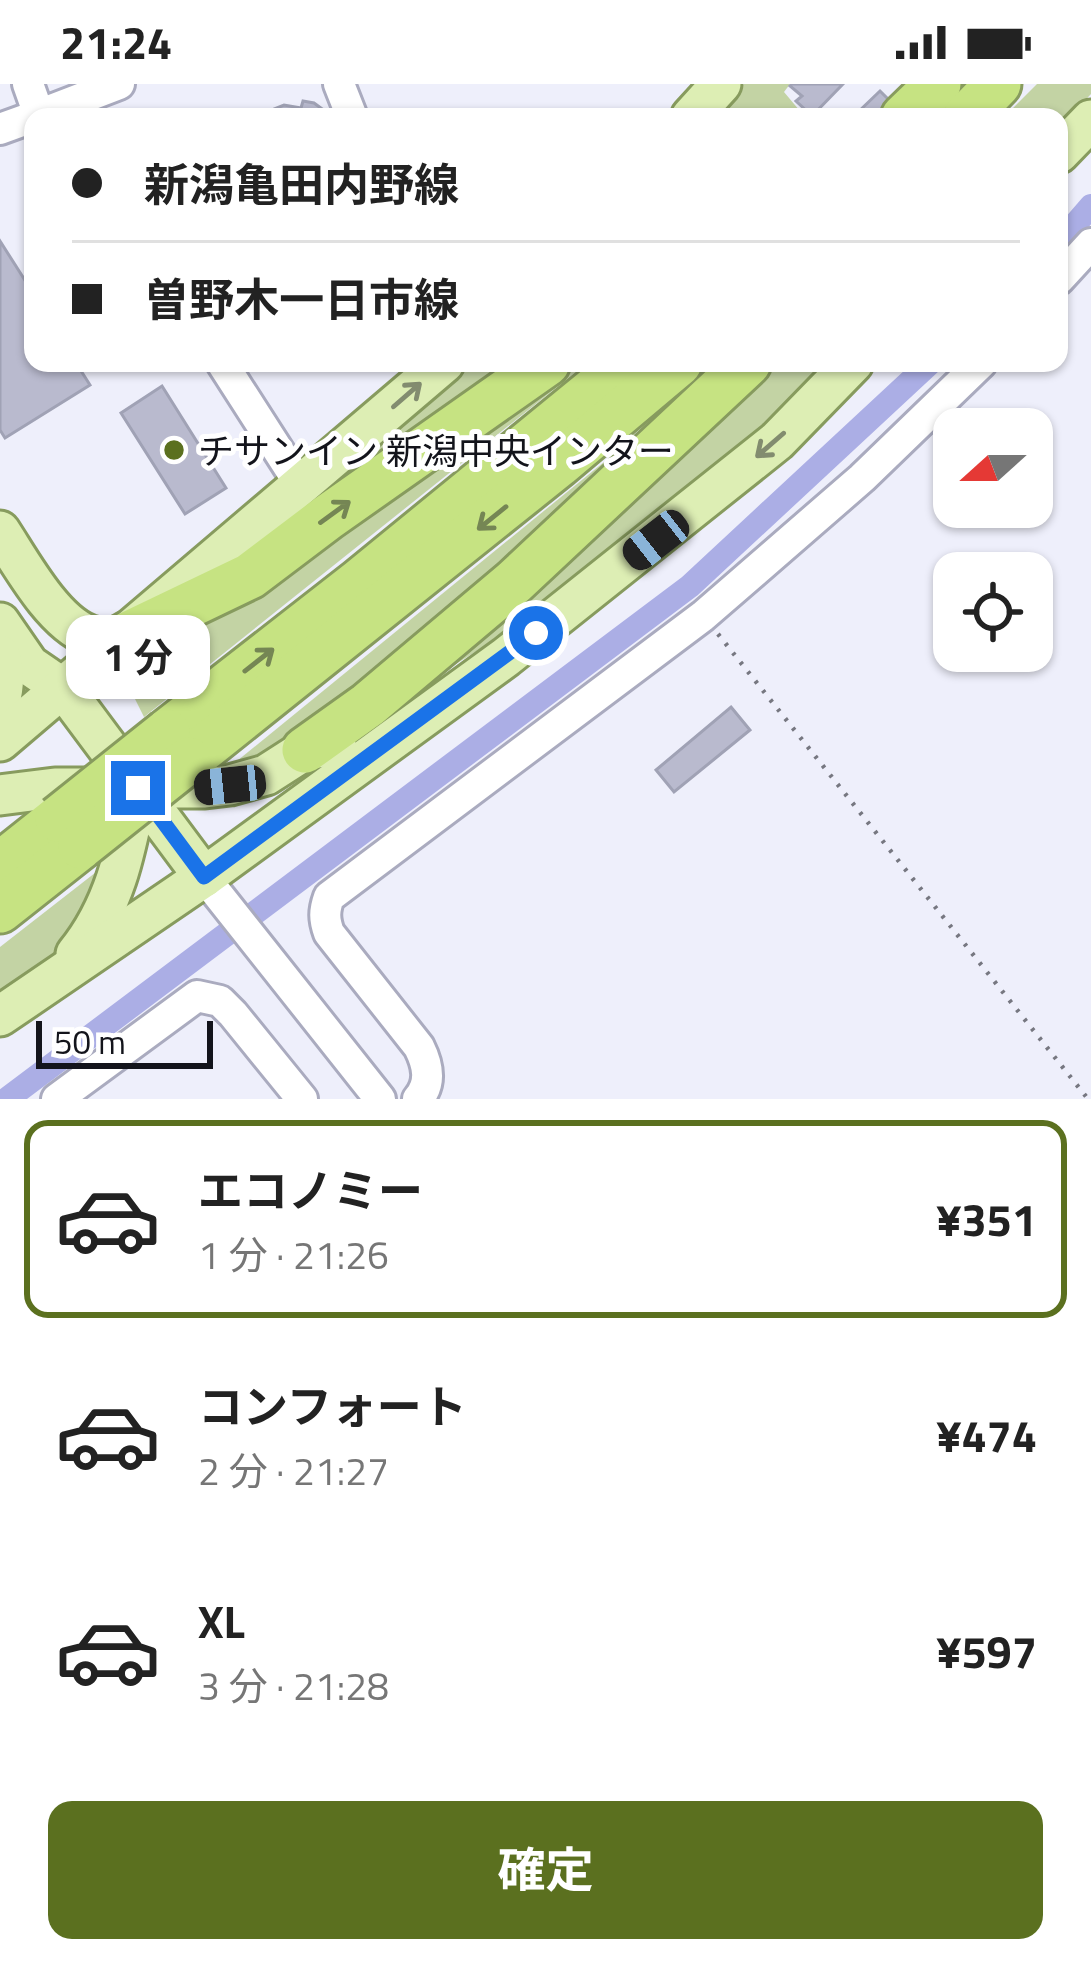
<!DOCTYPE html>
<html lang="ja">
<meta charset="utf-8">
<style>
:root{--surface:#fff;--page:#f2f2f2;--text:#222;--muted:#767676;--line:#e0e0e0;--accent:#5b701f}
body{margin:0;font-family:"Titillium Web","Noto Sans JP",sans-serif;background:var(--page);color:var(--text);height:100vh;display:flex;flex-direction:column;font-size:45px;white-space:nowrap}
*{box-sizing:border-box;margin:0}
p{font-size:39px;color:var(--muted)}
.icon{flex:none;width:66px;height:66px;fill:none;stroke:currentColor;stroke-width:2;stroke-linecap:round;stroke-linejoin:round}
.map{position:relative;height:1015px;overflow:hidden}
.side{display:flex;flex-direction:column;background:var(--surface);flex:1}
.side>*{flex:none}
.guide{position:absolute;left:24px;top:24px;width:1044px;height:264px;border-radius:24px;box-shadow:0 3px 9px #0004;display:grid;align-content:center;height:264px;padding:0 48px;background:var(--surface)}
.needle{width:78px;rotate:249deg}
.fabs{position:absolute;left:933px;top:324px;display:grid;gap:24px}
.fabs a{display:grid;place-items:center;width:120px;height:120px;border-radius:24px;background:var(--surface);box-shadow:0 3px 9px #0004;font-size:60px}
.scale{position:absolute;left:36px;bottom:30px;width:177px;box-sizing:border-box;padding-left:12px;border:6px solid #13141b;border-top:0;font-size:33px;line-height:42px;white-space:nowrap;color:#13141b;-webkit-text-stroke:9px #fff;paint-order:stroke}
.end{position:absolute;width:54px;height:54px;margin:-27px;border:15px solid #1a73e8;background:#fff;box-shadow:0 0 0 6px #fff}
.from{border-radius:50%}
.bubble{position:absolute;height:84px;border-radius:24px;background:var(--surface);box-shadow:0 3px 9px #0004;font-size:39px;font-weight:700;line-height:84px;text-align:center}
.car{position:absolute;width:36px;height:72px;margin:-36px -18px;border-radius:15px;box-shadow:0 0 9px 3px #0007;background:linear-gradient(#222 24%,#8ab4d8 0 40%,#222 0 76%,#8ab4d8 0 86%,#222 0)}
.guide b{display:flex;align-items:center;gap:42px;height:114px;font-size:45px}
.guide b+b{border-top:3px solid var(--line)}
.guide i{width:30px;height:30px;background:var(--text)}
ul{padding:21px 0 0;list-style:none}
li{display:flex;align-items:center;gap:36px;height:198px;margin:0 24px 18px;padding:0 24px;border:6px solid transparent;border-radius:24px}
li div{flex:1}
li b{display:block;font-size:45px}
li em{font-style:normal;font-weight:700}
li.current{border-color:var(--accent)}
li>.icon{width:108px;height:108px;stroke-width:1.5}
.button{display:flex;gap:24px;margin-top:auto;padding:24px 48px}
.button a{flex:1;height:138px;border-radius:24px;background:var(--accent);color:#fff;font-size:48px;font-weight:700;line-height:138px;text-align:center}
.status{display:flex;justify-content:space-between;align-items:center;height:84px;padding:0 60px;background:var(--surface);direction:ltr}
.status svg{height:33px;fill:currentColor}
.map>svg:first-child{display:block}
.green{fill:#c3d3a4}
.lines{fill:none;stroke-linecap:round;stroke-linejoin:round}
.canal{stroke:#abaee5;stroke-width:24}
.building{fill:#b9bace;stroke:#a0a2b5;stroke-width:3}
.minor-casing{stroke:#aaabbf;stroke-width:36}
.major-casing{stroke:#879b5e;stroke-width:45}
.highway-casing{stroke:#879b5e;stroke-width:51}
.path{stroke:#767780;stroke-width:4.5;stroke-dasharray:3 9;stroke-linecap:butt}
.minor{stroke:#fff;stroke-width:30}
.major{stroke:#ddeeb4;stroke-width:39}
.highway{stroke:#c6e382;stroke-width:45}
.highway-bridge-casing{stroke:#879b5e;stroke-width:51;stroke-linecap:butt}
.highway-bridge{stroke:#c6e382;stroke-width:45}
.oneway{stroke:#828c6f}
.oneway2{stroke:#758654}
.route{stroke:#1a73e8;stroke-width:15}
.poi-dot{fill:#5b701f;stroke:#fff;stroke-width:4.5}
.labels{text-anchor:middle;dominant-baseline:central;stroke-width:10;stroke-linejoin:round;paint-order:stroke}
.poi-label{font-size:36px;fill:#13141b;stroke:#fff;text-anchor:start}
</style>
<div class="status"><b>21:24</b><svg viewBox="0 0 49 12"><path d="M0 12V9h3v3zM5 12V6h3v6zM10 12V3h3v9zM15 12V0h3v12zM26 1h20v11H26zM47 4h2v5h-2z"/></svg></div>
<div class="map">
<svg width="1091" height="1015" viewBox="0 0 1091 1015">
<rect width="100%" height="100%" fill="#eeeffb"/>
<g class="green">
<path d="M744,0H790L784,8L805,33H715Z"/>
<path d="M1037,0H1091V10L1059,44V33H1004Z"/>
<path d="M467,279H520L267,452L448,296Z"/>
<path d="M573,279H587L144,633L134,613L137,597L152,574L283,485Z"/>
<path d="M768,279H845L542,526L448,585Z"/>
<path d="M710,298L293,666L210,699L669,325Z"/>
<path d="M109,778L64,868L0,909V863Z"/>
</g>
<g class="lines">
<g class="canal">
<path d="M1059,159L1091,122"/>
<path d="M7,1015L690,502L930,279"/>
</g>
</g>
<g class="building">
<path d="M792,0H843L812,32L796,17L802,12L790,2Z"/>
<path d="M880,7L906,33H857L855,31Z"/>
<path d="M303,17L314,19L333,33H266L264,29L284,21L301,24Z"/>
<path d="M0,157L33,209V279H76L90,301L5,354L0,346Z"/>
<path d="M162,302L226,404L185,430L121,329Z"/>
<path d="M731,623L750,646L674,708L656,686Z"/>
</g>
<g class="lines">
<defs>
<g id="minor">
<path d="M28,0L39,31"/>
<path d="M339,0L352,33"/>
<path d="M33,33L119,0"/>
<path d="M0,45L33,33"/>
<path d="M1059,195L1091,160"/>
<path d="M222,279L301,402"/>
<path d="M204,793L380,1015"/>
<path d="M57,1015L197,912L220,917L233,930L302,1015"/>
<path d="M418,1015C432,999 428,981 419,963L329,849C324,835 324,827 329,813L703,532L862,394L981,279"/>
</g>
<g id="major">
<path d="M691,33L721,0"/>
<path d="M1059,69L1091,36"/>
<path d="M0,447C21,479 52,537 88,551C100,556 114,554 127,551"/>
<path d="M0,539L29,581L64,605L204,793"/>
<path d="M0,571C5,588 5,601 0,617"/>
<path d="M0,657L444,279"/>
<path d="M0,711L55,704H205L230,701L266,691L305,666L336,661"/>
<path d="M76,870C116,821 126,764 138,704"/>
<path d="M0,932L204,793L506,573L777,357L853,279"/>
</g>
<g id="highway">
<path d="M904,33L938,0"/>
<path d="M966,33L998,0"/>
<path d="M127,551L250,492L328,433L547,279"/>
<path d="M167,648L359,498L627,279"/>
<path d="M305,666L368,621L514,498L748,279"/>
<path d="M189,676L559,380L679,279"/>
<path d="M0,781L58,735"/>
<path d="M0,826L81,762"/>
</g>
</defs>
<use href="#minor" class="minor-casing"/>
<use href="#major" class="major-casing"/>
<use href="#highway" class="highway-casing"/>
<path class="path" d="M718,550L1088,1015"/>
<use href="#minor" class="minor"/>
<use href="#major" class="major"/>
<use href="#highway" class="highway"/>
<defs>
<g id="highway-bridge">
<path d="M58,735L167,648"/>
<path d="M81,762L189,676"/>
</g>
</defs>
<use href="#highway-bridge" class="highway-bridge-casing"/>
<use href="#highway-bridge" class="highway-bridge"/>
</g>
<defs><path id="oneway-shaft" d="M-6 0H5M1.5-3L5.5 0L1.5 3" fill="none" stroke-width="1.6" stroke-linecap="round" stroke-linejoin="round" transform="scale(3)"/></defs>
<g class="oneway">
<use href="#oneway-shaft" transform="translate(407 311) rotate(-41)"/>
<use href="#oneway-shaft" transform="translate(770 361) rotate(139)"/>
</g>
<g class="oneway2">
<use href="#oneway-shaft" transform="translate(335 428) rotate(-36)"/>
<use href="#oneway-shaft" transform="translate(492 434) rotate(141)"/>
<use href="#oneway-shaft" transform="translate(259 576) rotate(-38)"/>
</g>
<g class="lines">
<path class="route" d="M138,704L204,793L536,549"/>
</g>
<circle class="poi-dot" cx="174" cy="366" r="12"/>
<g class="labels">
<g class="poi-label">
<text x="198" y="366">チサンイン 新潟中央インター</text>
</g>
</g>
</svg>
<div class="fabs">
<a><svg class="needle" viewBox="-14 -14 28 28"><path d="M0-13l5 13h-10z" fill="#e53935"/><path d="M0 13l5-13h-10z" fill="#767676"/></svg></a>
<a><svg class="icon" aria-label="locate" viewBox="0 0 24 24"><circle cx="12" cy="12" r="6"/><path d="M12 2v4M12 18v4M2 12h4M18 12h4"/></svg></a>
</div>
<div class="scale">50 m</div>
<i class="end from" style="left:536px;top:549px"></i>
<i class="end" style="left:138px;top:704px"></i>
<div class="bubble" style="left:66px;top:531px;width:144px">1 分</div>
<i class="car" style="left:656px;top:456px;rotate:232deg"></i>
<i class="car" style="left:230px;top:701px;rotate:264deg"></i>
<div class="guide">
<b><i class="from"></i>新潟亀田内野線</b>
<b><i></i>曽野木一日市線</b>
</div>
</div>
<section class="side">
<ul>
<li class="current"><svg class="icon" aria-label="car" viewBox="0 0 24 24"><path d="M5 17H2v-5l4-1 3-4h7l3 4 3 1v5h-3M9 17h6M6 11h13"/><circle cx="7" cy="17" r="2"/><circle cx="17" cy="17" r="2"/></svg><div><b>エコノミー</b><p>1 分 · 21:26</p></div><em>¥351</em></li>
<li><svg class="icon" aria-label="car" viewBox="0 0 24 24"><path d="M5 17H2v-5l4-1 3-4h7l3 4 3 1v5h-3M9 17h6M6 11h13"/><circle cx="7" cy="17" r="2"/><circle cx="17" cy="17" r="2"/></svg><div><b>コンフォート</b><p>2 分 · 21:27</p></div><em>¥474</em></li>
<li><svg class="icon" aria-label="car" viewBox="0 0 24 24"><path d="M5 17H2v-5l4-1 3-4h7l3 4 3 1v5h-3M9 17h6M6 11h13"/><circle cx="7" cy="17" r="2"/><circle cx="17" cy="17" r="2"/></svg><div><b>XL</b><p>3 分 · 21:28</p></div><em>¥597</em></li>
</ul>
<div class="button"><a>確定</a></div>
</section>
